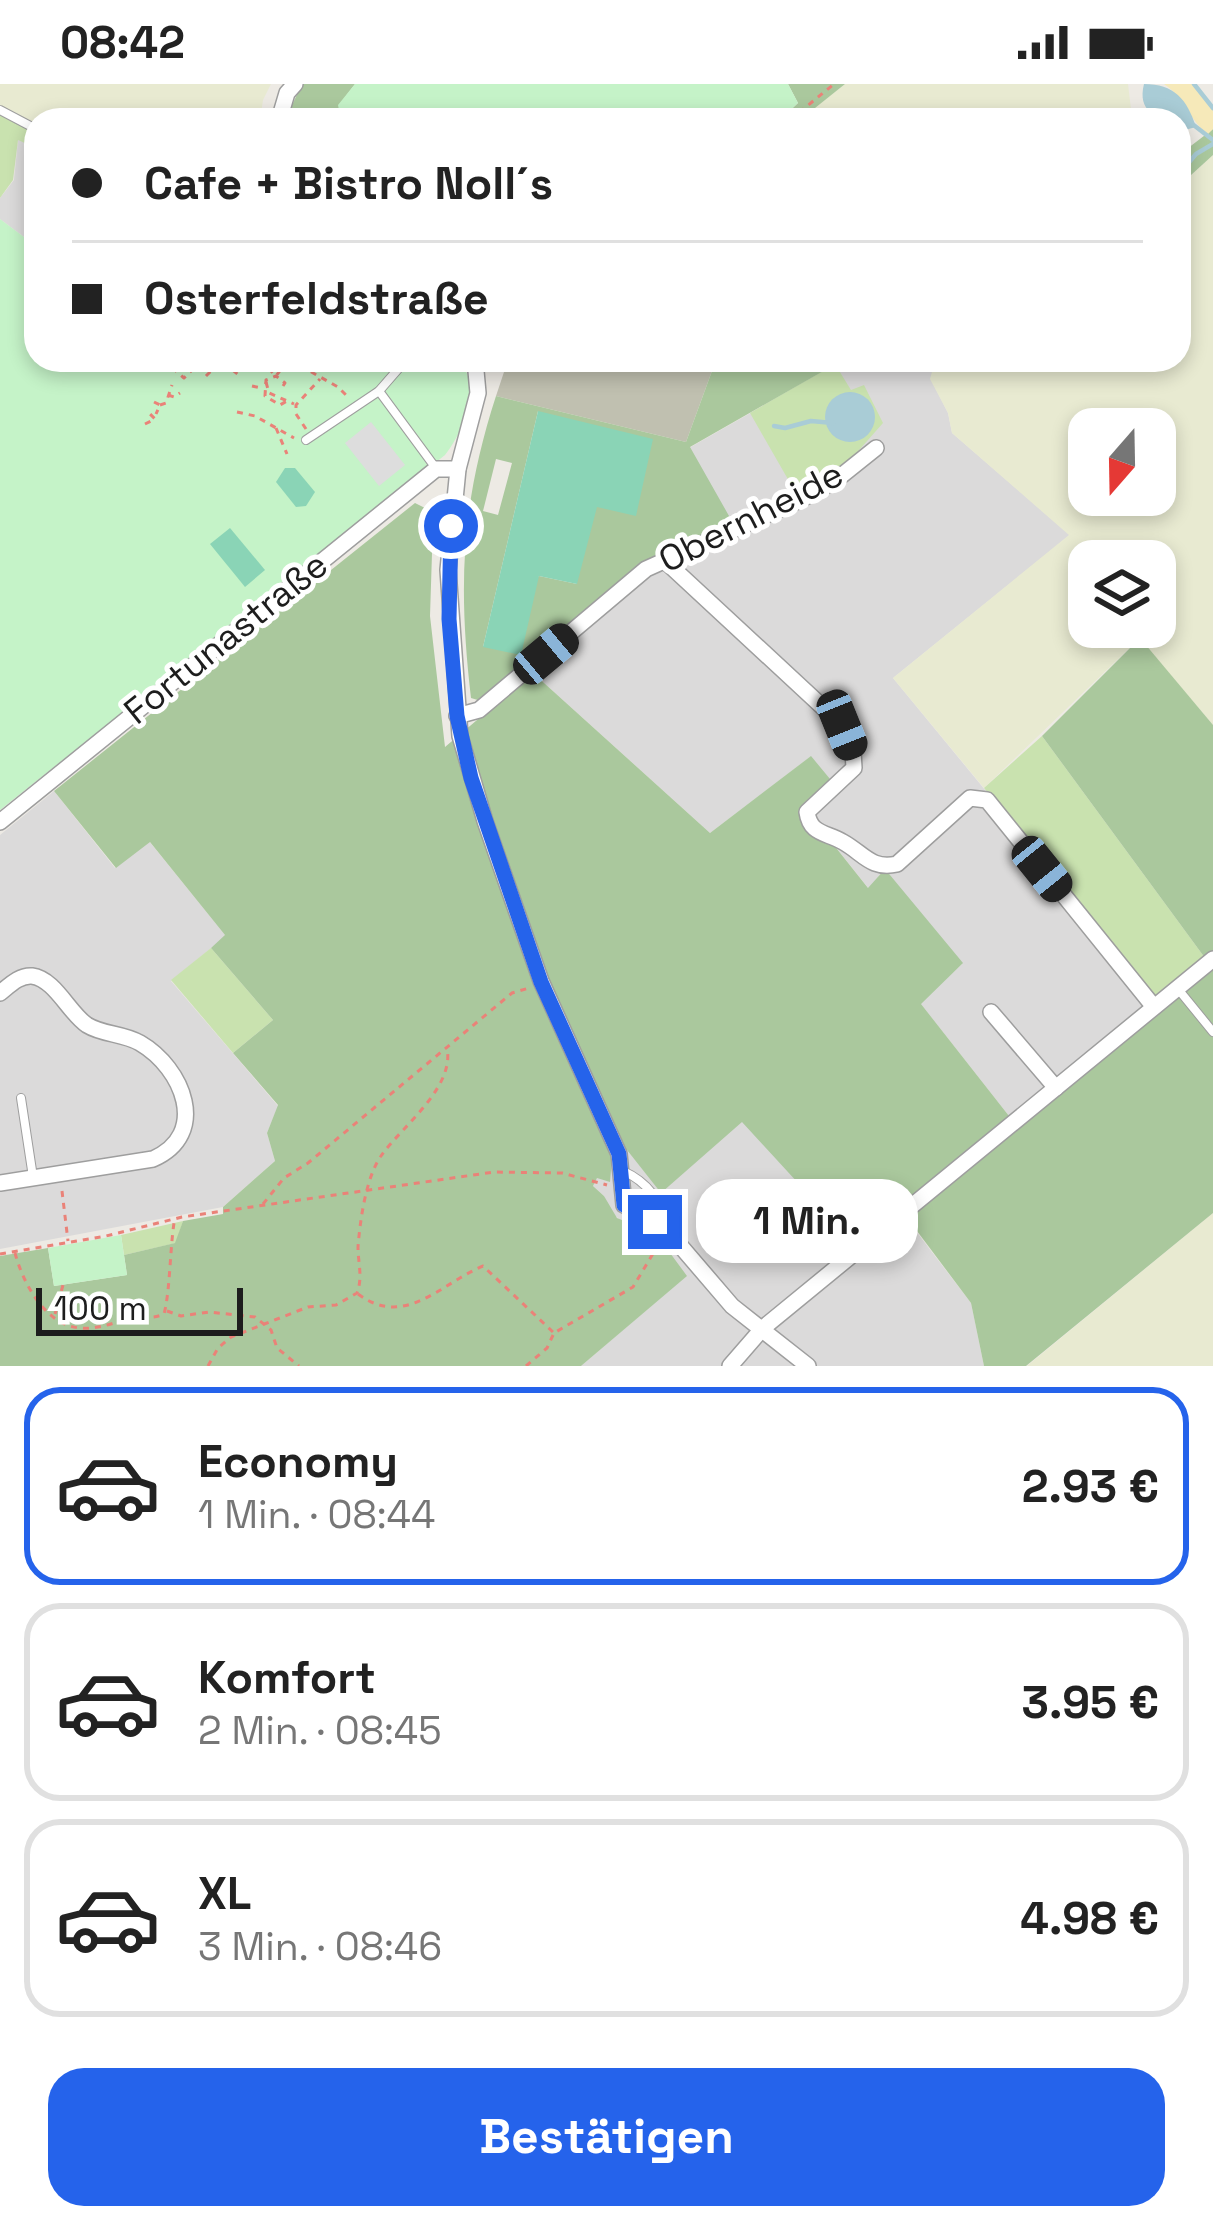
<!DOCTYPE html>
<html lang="de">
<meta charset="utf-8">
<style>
:root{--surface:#fff;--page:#f6f6f6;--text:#222;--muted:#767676;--line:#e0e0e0;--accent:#2563eb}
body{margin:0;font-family:"Space Grotesk",sans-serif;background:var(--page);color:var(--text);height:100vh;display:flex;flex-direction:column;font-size:45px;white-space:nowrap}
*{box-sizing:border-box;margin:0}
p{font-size:39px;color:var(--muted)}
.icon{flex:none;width:66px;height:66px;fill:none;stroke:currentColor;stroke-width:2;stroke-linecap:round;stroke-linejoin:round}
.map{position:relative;height:1282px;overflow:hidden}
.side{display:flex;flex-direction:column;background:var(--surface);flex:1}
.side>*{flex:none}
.guide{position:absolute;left:24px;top:24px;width:1167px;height:264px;border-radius:36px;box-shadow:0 6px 18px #0003;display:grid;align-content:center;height:264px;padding:0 48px;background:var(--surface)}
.needle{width:78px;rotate:200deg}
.fabs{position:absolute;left:1068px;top:324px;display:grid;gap:24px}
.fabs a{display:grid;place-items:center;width:108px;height:108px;border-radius:24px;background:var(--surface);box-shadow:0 6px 18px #0003;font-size:60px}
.scale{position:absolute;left:36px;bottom:30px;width:207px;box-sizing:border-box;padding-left:12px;border:6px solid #1d1d1d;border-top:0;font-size:33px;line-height:42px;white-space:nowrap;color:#1d1d1d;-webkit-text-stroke:9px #fff;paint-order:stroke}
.end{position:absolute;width:54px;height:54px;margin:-27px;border:15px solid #2563eb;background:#fff;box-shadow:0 0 0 6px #fff}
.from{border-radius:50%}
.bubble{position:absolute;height:84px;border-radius:36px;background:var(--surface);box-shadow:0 6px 18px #0003;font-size:39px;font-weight:800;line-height:84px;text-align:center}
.car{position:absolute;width:36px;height:72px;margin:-36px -18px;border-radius:15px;box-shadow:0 0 9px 3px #0007;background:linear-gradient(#222 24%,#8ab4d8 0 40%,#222 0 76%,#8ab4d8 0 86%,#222 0)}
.guide b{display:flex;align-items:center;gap:42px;height:114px;font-size:45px}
.guide b+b{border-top:3px solid var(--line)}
.guide i{width:30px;height:30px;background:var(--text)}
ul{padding:21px 0 0;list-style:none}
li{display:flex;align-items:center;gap:36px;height:198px;margin:0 24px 18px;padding:0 24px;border:6px solid var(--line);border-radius:36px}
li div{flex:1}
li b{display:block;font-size:45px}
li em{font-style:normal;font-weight:800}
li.active{border-color:var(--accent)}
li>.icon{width:108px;height:108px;stroke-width:1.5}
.primary-button{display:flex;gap:24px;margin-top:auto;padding:24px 48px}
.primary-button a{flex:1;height:138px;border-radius:36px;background:var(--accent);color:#fff;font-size:48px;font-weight:800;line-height:138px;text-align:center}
.status{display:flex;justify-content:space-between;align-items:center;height:84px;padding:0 60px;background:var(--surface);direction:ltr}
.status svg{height:33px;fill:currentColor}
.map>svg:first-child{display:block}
.residential{fill:#dbdada}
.construction{fill:#c0c0b0}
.farmland{fill:#e8ead1;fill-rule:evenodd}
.grass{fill:#c9e2af}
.forest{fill:#aac89d;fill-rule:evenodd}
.sand{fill:#f6e9b9}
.park{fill:#c5f3c8}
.pitch{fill:#8ad4b6}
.parking{fill:#ddd}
.water{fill:#a9ccd6}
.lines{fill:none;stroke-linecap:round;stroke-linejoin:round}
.stream{stroke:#a9ccd6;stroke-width:4.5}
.lane-casing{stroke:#9e9e9e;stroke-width:10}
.street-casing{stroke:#9e9e9e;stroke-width:18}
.path{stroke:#ea8278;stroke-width:3;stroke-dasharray:6 6;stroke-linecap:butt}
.lane{stroke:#fff;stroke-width:8}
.street{stroke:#fff;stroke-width:15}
.route{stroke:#2563eb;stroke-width:15}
.labels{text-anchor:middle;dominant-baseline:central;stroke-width:10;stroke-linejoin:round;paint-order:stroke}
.street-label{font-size:36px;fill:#1d1d1d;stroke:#fff}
</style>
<div class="status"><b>08:42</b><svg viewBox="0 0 49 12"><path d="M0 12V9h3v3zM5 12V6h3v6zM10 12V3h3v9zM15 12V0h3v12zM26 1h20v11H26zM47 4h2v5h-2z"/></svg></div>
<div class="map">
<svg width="1213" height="1282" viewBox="0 0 1213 1282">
<rect width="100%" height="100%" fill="#edeae4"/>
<g class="residential">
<path d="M18,55L36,64V162L0,135V114L14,96Z"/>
<path d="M831,276H937L931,295L948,329L952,349L1070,451L893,594L1156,914L1009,1032L920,919L962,880L884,785L869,805L801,720L829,695L810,673L710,749L533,589L689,364L833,282Z"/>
<path d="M54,707L115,784L149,757L226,852L171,897L278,1022L267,1049L275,1077L223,1123L0,1165V751Z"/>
<path d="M742,1037L855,1160L899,1125L971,1219L984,1282H581L686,1192L654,1150L624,1139L609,1127L604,1112L593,1102L597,1093L612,1074L627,1066L661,1108Z"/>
</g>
<path class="construction" d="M508,276H716L686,358L496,312Z"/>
<g class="farmland">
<path d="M0,0H271L263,16L260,36H36V41L0,22Z"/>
<path d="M845,0H1128L1131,25L1141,36H806L804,32Z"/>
<path d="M1213,71V641L1139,555L984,704L893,594L1069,451L952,349L948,329L930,295L935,277L1179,276V102ZM1089,345H1155V411H1089ZM1089,477H1155V543H1089Z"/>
<path d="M1213,1129V1282H1027Z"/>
</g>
<g class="grass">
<path d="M0,31L36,50V64L18,56L13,96L0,114Z"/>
<path d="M835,280L851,306L864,301L883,339L845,382L797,411L750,329Z"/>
<path d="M1042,652L1205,874L1156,914L984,704Z"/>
<path d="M211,864L273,936L233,969L171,896Z"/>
<path d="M183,1137L176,1159L124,1171L121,1151Z"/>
</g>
<g class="forest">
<path d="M302,0H355L339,21L341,36H285Z"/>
<path d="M788,0H845L805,32L806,36H780L798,19Z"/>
<path d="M1213,45V71L1179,102V71Z"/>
<path d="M716,276H831L834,281L690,363L733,439L641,480L481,617L471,614C458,502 461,420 496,312L686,358ZM538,327L577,500L539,492L483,563ZM496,375L512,379L498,431L483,427Z"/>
<path d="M415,419L431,427L433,438L430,532L445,663L533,589L710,749L811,672L830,695L802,721L868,804L885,785L963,879L921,920L1009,1032L855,1161L742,1038L661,1109L627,1066L612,1074L610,1098L597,1094L593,1102L604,1112L617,1134L649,1147L662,1158L687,1192L581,1282H0V1172L48,1164L54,1202L127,1191L124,1171L175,1159L183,1137L223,1130V1123L275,1077L267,1049L278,1021L233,969L273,936L211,864L225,851L150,758L116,784L54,707Z"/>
<path d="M1140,554L1213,641V867L1205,874L1042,652Z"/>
<path d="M1213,881V1129L1026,1282H984L971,1219L908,1135Z"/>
</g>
<path class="sand" d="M1164,0H1192L1213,26V45L1208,50C1189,36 1185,14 1164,0Z"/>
<g class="park">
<path d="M355,0H788L798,19L780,36H341L338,21Z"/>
<path d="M0,135L36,162V276H458C483,300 464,347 445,371L0,726Z"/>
<path d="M121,1151L127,1191L54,1202L48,1164Z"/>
</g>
<g class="pitch">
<path d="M538,327L653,355L636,432L597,423L577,500L539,492L521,571L483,563Z"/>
<path d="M285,384H295L315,408L306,422L296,423L276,398Z"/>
<path d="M230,444L265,486L245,503L210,460Z"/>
</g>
<path class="parking" d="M371,338L405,381L379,402L345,359Z"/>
<g class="water">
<path d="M1144,0C1174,0 1187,15 1196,43L1181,47L1179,36C1156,36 1137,27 1144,0Z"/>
<circle cx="850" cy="333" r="25"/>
</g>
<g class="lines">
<g class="stream">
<path d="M1194,0L1213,24"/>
<path d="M1191,39L1213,56"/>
<path d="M1179,90L1196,70L1213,60"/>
<path d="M774,342L785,344L811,337L833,339"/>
</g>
<defs>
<g id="lane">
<path d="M0,26L36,45"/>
<path d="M379,307L435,383"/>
<path d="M306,356L379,307L406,276"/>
<path d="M1178,905L1213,948"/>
<path d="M21,1014L33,1093"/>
<path d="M623,1087C646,1097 665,1119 665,1144"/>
</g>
<g id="street">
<path d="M279,36L287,9L295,0"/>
<path d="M475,276L478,309L458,385L448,486L460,652L485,737L541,897L619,1070L624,1121L666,1145L732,1222L808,1282"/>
<path d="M664,476L842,641L853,667L854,684L807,728C810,750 825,748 843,758C863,769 871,786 897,780L970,714L987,716L1154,923"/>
<path d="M457,632L479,626L646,485L802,415L836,396L876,364"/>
<path d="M0,738L436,385H458"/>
<path d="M0,909C9,902 19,891 32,892C55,895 69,929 87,941C103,951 123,949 140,959C183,984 210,1050 153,1075L0,1099"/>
<path d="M991,928L1056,1004"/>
<path d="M730,1282L763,1244L1213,875"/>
</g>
</defs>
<use href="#lane" class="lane-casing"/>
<use href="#street" class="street-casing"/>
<g class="path">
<path d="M790,36L834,0"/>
<path d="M163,276L184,294L202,276"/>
<path d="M260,276L276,292L288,276"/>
<path d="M290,276L338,303L347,312"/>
<path d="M206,292L221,277L240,292"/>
<path d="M266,298L269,309L294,320"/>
<path d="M252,302L261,304"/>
<path d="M283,302L285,299L276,292L266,296L265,312L280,321L287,317"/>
<path d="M168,311L174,313L180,309"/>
<path d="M154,318L160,321L156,330"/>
<path d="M160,321L166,319L172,301"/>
<path d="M237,328L255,332L294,354"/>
<path d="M145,340L155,335L150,330"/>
<path d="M276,344L287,370"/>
<path d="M306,345L296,330V321L320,295"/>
<path d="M62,1107L68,1157"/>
<path d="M263,1120L284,1094L308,1079L512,909L529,904"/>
<path d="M15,1169C23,1199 45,1241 80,1244C101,1246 118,1236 136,1234C148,1232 153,1235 164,1230C170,1208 170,1165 174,1139"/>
<path d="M0,1170L106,1152L182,1133L494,1088L562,1089L607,1101"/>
<path d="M358,1210C405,1245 440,1200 483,1182L554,1249"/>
<path d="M167,1227L181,1232L209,1228L255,1233L271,1246L277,1264L299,1282"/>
<path d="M55,1230L63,1201"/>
<path d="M208,1282L218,1264L231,1253L308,1223L336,1221L357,1209C363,1193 358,1179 358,1163C360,1137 366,1093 381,1072C401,1043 455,1004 447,964"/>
<path d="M526,1282L547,1264L554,1249L633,1203L660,1158"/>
</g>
<use href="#lane" class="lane"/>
<use href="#street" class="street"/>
</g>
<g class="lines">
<path class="route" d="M451,442L449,535L457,632L471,694L541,898L619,1070L624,1121L655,1138"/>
</g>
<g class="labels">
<g class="street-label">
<text transform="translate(751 433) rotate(-27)">Obernheide</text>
<text transform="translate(226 554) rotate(-39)">Fortunastraße</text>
</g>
</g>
</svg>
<div class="fabs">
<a><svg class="needle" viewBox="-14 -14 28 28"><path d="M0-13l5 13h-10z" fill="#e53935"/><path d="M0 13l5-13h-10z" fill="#767676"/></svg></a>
<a><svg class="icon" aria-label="layers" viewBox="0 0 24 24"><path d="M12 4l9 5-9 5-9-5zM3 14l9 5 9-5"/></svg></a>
</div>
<div class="scale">100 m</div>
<i class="end from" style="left:451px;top:442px"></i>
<i class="end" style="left:655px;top:1138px"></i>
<div class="bubble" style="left:696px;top:1095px;width:222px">1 Min.</div>
<i class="car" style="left:546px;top:570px;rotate:50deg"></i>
<i class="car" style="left:842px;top:641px;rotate:158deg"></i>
<i class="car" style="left:1042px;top:785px;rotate:141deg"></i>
<div class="guide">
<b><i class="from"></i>Cafe + Bistro Noll´s</b>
<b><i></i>Osterfeldstraße</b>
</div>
</div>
<section class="side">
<ul>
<li class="active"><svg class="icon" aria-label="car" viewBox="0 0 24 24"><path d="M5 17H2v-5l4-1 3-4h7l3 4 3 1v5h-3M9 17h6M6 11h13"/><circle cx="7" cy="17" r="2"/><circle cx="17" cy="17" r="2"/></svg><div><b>Economy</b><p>1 Min. · 08:44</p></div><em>2.93 €</em></li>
<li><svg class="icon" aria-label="car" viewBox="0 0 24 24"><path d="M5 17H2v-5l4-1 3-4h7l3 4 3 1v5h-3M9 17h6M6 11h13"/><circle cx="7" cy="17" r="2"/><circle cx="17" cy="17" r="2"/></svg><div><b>Komfort</b><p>2 Min. · 08:45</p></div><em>3.95 €</em></li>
<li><svg class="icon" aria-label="car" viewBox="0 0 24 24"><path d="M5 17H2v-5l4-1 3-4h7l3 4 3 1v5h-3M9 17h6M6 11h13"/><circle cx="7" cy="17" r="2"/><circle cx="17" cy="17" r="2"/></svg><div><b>XL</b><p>3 Min. · 08:46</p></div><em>4.98 €</em></li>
</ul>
<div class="primary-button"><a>Bestätigen</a></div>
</section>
